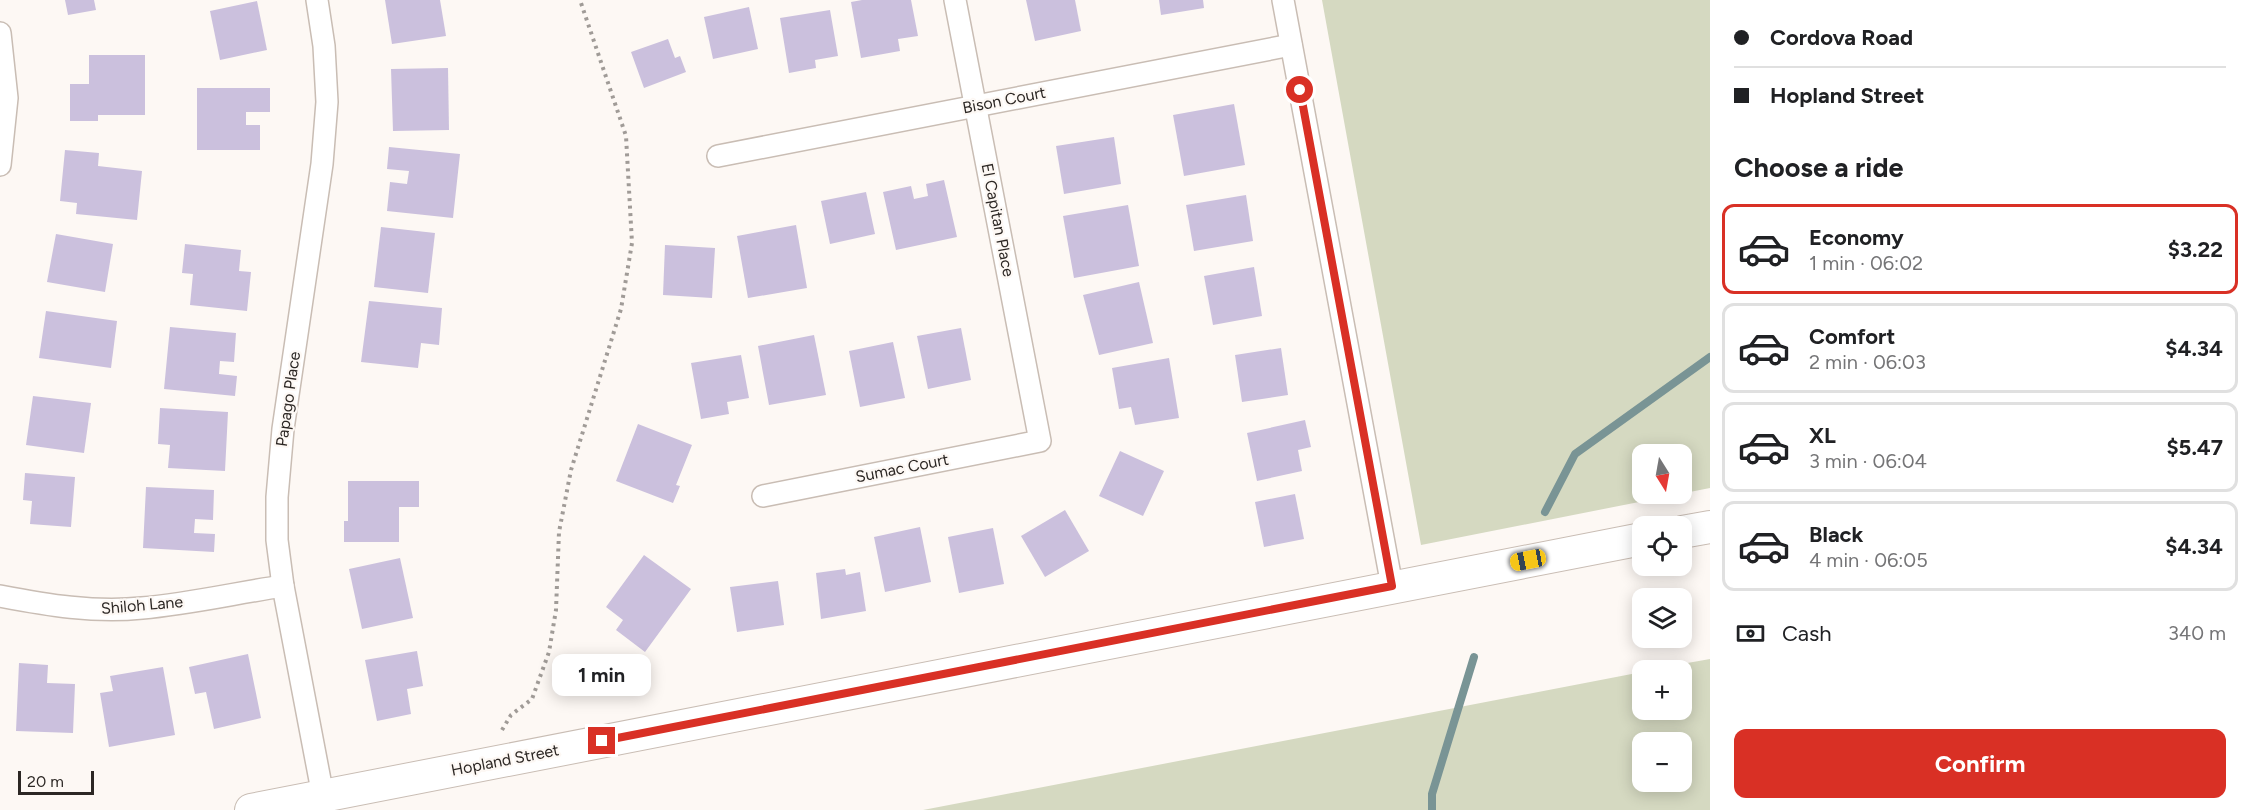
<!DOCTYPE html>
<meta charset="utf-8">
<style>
:root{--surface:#fff;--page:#f6f6f6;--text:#202124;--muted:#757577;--line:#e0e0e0;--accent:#d93025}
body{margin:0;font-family:Figtree,sans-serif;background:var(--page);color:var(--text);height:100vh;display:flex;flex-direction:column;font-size:22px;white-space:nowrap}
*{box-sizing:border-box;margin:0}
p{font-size:20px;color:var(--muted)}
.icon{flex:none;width:33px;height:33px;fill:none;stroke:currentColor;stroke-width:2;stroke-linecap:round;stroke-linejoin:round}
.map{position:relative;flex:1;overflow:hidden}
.sheet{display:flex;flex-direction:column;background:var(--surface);width:540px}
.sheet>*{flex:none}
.guide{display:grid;align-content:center;height:132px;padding:0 24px;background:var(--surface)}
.needle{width:39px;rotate:169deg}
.tools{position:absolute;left:1632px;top:444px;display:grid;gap:12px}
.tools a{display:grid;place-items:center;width:60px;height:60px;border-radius:12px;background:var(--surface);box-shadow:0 3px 15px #0003;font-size:30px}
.scale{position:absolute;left:18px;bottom:15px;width:76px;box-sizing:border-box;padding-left:6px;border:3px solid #2c2724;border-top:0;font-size:16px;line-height:21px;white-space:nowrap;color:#2c2724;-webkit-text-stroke:4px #fdf8f4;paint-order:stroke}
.end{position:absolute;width:27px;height:27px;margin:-14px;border:8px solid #d93025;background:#fff;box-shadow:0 0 0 3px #fff}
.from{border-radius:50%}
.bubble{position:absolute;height:42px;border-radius:12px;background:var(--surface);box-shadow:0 3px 15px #0003;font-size:20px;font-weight:700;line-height:42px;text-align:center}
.car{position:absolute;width:18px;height:36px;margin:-18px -9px;border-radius:8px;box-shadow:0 0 4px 2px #0007;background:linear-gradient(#f5c518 24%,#345 0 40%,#f5c518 0 76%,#345 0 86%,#f5c518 0)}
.guide b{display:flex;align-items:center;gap:21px;height:57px;font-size:22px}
.guide b+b{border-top:2px solid var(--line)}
.guide i{width:15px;height:15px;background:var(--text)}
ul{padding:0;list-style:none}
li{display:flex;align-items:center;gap:18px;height:90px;margin:0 12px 9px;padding:0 12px;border:3px solid var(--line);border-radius:12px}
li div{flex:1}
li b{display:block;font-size:22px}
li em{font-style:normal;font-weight:700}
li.selected{border-color:var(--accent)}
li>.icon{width:54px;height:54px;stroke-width:1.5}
h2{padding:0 24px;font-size:27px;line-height:72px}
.pay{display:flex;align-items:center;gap:15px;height:66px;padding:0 24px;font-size:22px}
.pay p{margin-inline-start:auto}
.button{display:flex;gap:12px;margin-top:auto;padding:12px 24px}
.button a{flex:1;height:69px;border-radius:12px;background:var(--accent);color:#fff;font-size:24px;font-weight:700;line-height:69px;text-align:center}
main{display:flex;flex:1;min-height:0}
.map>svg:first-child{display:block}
.green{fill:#d5d9c1;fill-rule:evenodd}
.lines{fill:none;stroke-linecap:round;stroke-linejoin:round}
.stream{stroke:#799495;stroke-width:8}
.building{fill:#cbc0dd}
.street-casing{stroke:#c9bdb4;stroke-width:24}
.secondary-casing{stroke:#c9bdb4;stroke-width:34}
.path{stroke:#a09b97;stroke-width:4;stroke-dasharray:3 4.5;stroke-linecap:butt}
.street{stroke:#fff;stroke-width:21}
.secondary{stroke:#fff;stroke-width:32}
.route{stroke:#d93025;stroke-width:8}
.labels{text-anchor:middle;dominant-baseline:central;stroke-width:4.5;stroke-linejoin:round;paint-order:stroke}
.street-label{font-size:16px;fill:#2c2724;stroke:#fdf8f4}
</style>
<main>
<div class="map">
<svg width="1710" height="810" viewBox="0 0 1710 810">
<rect width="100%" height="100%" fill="#fdf8f4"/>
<g class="green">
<path d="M1322,0H1710V488L1421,545ZM1642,454H1682V494H1642Z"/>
<path d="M1710,659V810H923L1642,672V710H1682V670H1648ZM1642,742H1682V782H1642Z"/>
</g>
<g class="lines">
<g class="stream">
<path d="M1545,512L1575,454L1710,357"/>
<path d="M1432,810V794L1474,657"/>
</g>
</g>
<g class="building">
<path d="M65,0H94L96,10L68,15Z"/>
<path d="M385,0H440L446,36L392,44Z"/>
<path d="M862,0H911L918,36L898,39L900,51L861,58L851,2Z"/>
<path d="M1026,0H1075L1081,31L1035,41Z"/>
<path d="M1159,0H1203L1204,8L1161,15Z"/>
<path d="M257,1L267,50L220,60L210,11Z"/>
<path d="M749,7L758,49L713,59L704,17Z"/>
<path d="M830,10L838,56L815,60L816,68L789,73L780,18Z"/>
<path d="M668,39L675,58L680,56L686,72L644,88L631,52Z"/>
<path d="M89,55H145V115H98V121H70V84H89Z"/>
<path d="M448,68L449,130L393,131L391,69Z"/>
<path d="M197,88H270V112H246V125H260V150H197Z"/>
<path d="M1234,104L1245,165L1184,176L1173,115Z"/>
<path d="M1114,137L1121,184L1064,194L1056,146Z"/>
<path d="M389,147L460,154L453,218L387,211L390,182L407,184L409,171L387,169Z"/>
<path d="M65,150L99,153L98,166L142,171L137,220L76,214L77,203L60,201Z"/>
<path d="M944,180L957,237L896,250L883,192L911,186L914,199L928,196L926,184Z"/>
<path d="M866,192L875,234L830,244L821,201Z"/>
<path d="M1246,195L1253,241L1194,251L1186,205Z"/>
<path d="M1128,205L1139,266L1074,278L1063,216Z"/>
<path d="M796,225L807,288L748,298L737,236Z"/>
<path d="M381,227L435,233L428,293L374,287Z"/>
<path d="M56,234L113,244L105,292L47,282Z"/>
<path d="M185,244L241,250L239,271L251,272L247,311L190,305L193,274L182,273Z"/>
<path d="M665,245L715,248L712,298L663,295Z"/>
<path d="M1254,267L1262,316L1213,325L1204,276Z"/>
<path d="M1139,282L1153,343L1099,355L1083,295Z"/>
<path d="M369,301L442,308L439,345L421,343L418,368L361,362Z"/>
<path d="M46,311L117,321L111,368L39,358Z"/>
<path d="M170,327L236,333L234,362L220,361L219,374L237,376L235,396L164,389Z"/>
<path d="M961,328L971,380L928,389L917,336Z"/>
<path d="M814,335L826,395L769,405L758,346Z"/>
<path d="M893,342L905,398L860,407L849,351Z"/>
<path d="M1281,348L1288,395L1242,402L1235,355Z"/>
<path d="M741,355L749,398L727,402L729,414L701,419L691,363Z"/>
<path d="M1169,358L1179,418L1135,425L1131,407L1119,409L1112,368Z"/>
<path d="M33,396L91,403L84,453L26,445Z"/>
<path d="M160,408L228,412L225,471L168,468L170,445L158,444Z"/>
<path d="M1305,420L1311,447L1298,450L1302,471L1257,481L1247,433Z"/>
<path d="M638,424L692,445L676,485L680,486L673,503L616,481Z"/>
<path d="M1120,451L1164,471L1143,516L1099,496Z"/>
<path d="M25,473L75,477L71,527L30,524L32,501L23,500Z"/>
<path d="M348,481H419V507H399V542H344V521H348Z"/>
<path d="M146,487L214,490L213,520L195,519L194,533L215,534L214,552L143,548Z"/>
<path d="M1295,494L1304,539L1264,547L1255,502Z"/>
<path d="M1065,510L1089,551L1045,577L1021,536Z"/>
<path d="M920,527L931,582L885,592L874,537Z"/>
<path d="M993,528L1004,584L959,593L948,537Z"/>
<path d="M644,555L691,589L645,652L616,630L623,620L606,607Z"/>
<path d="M400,558L413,618L362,629L349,569Z"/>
<path d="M845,569L846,575L860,572L866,611L821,619L816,573Z"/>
<path d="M778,581L784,625L737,632L730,587Z"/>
<path d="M417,651L423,686L407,689L411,714L377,721L365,660Z"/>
<path d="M248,654L261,718L214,729L206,692L195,694L189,667Z"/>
<path d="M19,663L48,665L47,683L75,684L73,733L16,731Z"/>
<path d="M163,667L175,735L109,747L100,693L113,691L110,676Z"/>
</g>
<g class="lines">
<defs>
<g id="street">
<path d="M317,0L324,46L327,102L322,164L283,429L277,497V540L283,586L323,796"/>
<path d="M1283,0L1392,586"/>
<path d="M0,33L7,98L0,165"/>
<path d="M718,156L1291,45"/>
<path d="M763,496L1040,441L955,0"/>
<path d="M0,596C47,605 94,613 142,608C189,604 236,593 283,586"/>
</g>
<g id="secondary">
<path d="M1682,532L1710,527"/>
<path d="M251,810L1642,539"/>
</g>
</defs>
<use href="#street" class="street-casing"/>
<use href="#secondary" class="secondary-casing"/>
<path class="path" d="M502,730L511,715L532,699L549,652L556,610L559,532L571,470L621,309L632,243L626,136L580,0"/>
<use href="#street" class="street"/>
<use href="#secondary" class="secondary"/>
</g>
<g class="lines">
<path class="route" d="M602,741L1392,586L1300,90"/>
</g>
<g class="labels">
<g class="street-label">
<text transform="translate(1004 100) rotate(-11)">Bison Court</text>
<text transform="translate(998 220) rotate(79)">El Capitan Place</text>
<text transform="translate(288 399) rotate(-82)">Papago Place</text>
<text transform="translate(902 468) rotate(-11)">Sumac Court</text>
<text transform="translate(142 605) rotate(-5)">Shiloh Lane</text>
<text transform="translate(505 760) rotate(-11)">Hopland Street</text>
</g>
</g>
</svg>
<div class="tools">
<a><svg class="needle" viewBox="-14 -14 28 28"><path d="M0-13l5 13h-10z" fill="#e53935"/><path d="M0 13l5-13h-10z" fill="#757577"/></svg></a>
<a><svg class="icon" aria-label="locate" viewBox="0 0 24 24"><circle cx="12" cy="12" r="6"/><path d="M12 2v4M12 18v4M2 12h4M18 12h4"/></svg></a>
<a><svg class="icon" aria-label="layers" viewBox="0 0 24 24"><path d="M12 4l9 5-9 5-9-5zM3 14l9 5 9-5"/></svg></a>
<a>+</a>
<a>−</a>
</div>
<div class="scale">20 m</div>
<i class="end from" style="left:1300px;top:90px"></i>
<i class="end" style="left:602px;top:741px"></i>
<div class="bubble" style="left:552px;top:654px;width:99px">1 min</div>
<i class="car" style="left:1528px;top:560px;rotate:259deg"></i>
</div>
<section class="sheet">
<div class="guide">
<b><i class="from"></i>Cordova Road</b>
<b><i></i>Hopland Street</b>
</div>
<h2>Choose a ride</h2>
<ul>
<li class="selected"><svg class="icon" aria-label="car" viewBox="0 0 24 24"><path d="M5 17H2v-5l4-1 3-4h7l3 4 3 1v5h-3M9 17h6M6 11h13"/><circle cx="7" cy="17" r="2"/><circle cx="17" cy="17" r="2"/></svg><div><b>Economy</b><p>1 min · 06:02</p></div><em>$3.22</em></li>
<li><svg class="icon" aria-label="car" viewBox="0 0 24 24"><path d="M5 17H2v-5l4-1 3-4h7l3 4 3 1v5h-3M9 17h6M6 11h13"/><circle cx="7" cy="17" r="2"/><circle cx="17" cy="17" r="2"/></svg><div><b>Comfort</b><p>2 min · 06:03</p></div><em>$4.34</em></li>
<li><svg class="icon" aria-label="car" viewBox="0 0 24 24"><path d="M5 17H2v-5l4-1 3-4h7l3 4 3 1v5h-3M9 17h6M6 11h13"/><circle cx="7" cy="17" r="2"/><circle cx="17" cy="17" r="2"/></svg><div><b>XL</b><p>3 min · 06:04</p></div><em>$5.47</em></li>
<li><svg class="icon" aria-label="car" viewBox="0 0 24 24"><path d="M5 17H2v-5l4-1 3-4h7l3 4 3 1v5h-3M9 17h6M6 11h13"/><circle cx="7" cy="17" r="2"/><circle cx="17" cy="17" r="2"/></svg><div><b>Black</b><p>4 min · 06:05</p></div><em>$4.34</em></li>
</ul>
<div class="pay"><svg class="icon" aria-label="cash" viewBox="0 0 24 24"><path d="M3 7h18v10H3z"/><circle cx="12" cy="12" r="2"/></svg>Cash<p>340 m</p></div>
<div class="button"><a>Confirm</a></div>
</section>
</main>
